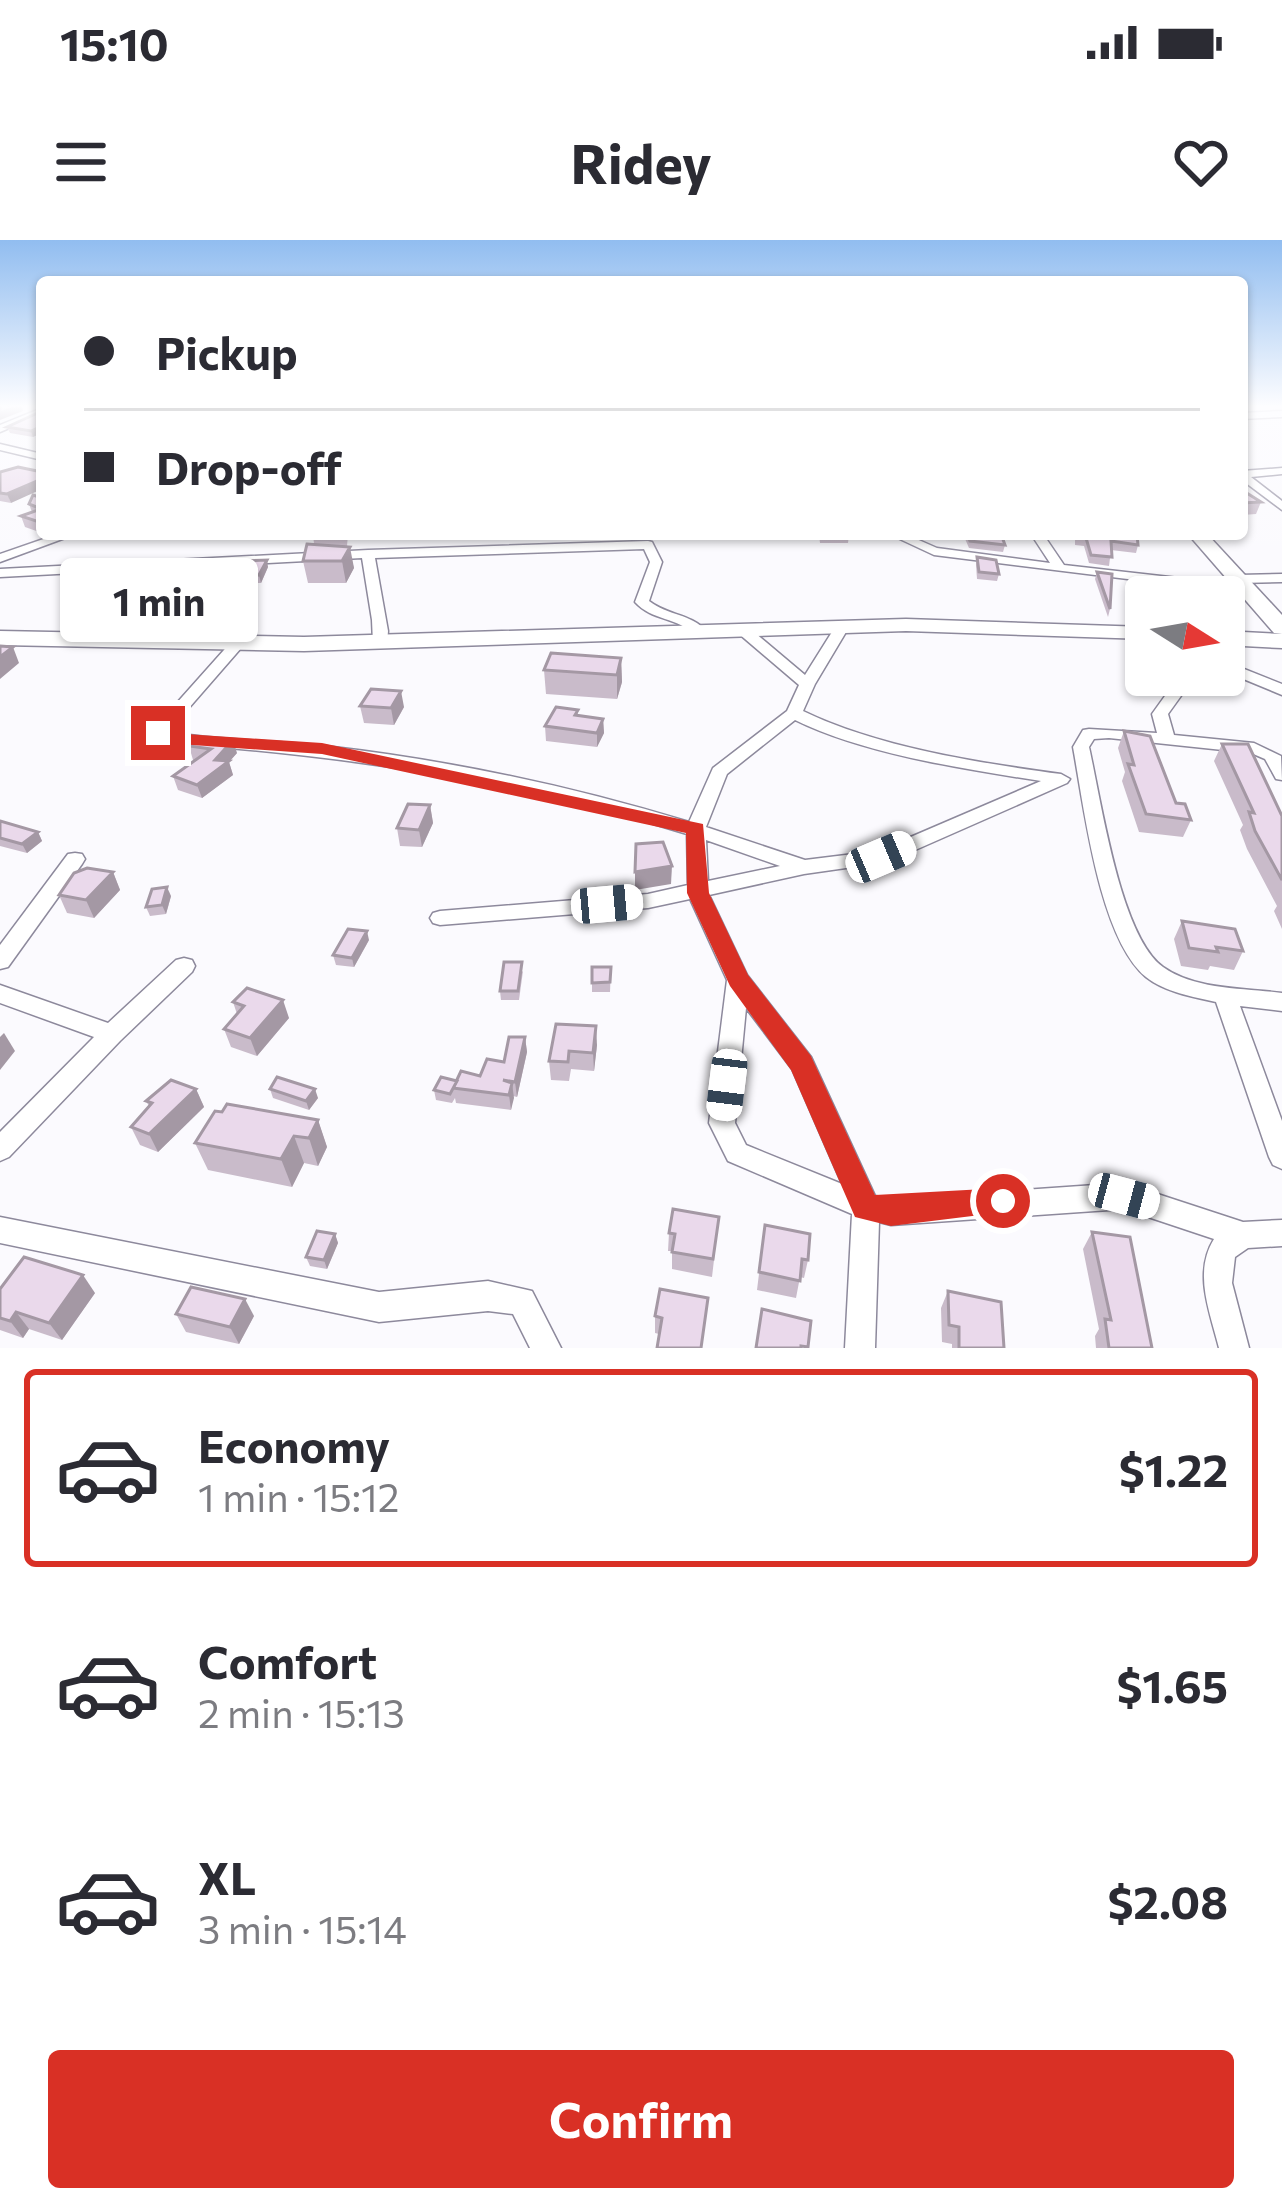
<!DOCTYPE html>
<meta charset="utf-8">
<style>
:root{--surface:#fff;--page:#f2f2f3;--text:#2b2b33;--muted:#7c7c81;--line:#e1e1e2;--accent:#d93025}
body{margin:0;font-family:Commissioner,sans-serif;background:var(--page);color:var(--text);height:100vh;display:flex;flex-direction:column;font-size:45px;white-space:nowrap}
*{box-sizing:border-box;margin:0}
p{font-size:39px;color:var(--muted)}
.icon{flex:none;width:66px;height:66px;fill:none;stroke:currentColor;stroke-width:2;stroke-linecap:round;stroke-linejoin:round}
.map{position:relative;height:1108px;overflow:hidden}
.sheet{display:flex;flex-direction:column;background:var(--surface);flex:1}
.sheet>*{flex:none}
.hud{position:absolute;left:36px;top:36px;width:1212px;height:264px;border-radius:12px;box-shadow:0 3px 9px #0004;display:grid;align-content:center;height:264px;padding:0 48px;background:var(--surface)}
.needle{width:78px;rotate:101deg}
.tools{position:absolute;left:1125px;top:336px;display:grid;gap:24px}
.tools a{display:grid;place-items:center;width:120px;height:120px;border-radius:12px;background:var(--surface);box-shadow:0 3px 9px #0004;font-size:60px}
.end{position:absolute;width:54px;height:54px;margin:-27px;border:15px solid #d93025;background:#fff;box-shadow:0 0 0 6px #fff}
.from{border-radius:50%}
.bubble{position:absolute;height:84px;border-radius:12px;background:var(--surface);box-shadow:0 3px 9px #0004;font-size:39px;font-weight:700;line-height:84px;text-align:center}
.car{position:absolute;width:36px;height:72px;margin:-36px -18px;border-radius:15px;box-shadow:0 0 9px 3px #0007;background:linear-gradient(#fff 24%,#345 0 40%,#fff 0 76%,#345 0 86%,#fff 0)}
.hud b{display:flex;align-items:center;gap:42px;height:114px;font-size:45px}
.hud b+b{border-top:3px solid var(--line)}
.hud i{width:30px;height:30px;background:var(--text)}
ul{padding:21px 0 0;list-style:none}
li{display:flex;align-items:center;gap:36px;height:198px;margin:0 24px 18px;padding:0 24px;border:6px solid transparent;border-radius:12px}
li div{flex:1}
li b{display:block;font-size:45px}
li em{font-style:normal;font-weight:700}
li.on{border-color:var(--accent)}
li>.icon{width:108px;height:108px;stroke-width:1.5}
.action{display:flex;gap:24px;margin-top:auto;padding:24px 48px}
.action a{flex:1;height:138px;border-radius:12px;background:var(--accent);color:#fff;font-size:48px;font-weight:700;line-height:138px;text-align:center}
.status{display:flex;justify-content:space-between;align-items:center;height:84px;padding:0 60px;background:var(--surface);direction:ltr}
.status svg{height:33px;fill:currentColor}
header{display:flex;justify-content:space-between;align-items:center;height:156px;padding:0 48px;background:var(--surface);font-size:54px;font-weight:700}
.map>svg:first-child{display:block}
.lines{fill:none;stroke-linecap:round;stroke-linejoin:round}
.street-casing{stroke:#8d899c;stroke-width:3}
.secondary-casing{stroke:#8d899c;stroke-width:3}
.street{fill:#fff;fill-rule:evenodd}
.secondary{fill:#fff;fill-rule:evenodd}
.wall{fill:#c9bbca}
.shaded-wall{fill:#a498a4}
.building{fill:#ead9eb;stroke:#a498a4;stroke-width:3}
.route{fill:#d93025}
</style>
<div class="status"><b>15:10</b><svg viewBox="0 0 49 12"><path d="M0 12V9h3v3zM5 12V6h3v6zM10 12V3h3v9zM15 12V0h3v12zM26 1h20v11H26zM47 4h2v5h-2z"/></svg></div>
<header><svg class="icon" aria-label="menu" viewBox="0 0 24 24"><path d="M4 6h16M4 12h16M4 18h16"/></svg>Ridey<svg class="icon" aria-label="heart" viewBox="0 0 24 24"><path d="M12 20l-8-8c-3-5 5-10 8-4 3-6 11-1 8 4z"/></svg></header>
<div class="map">
<svg width="1282" height="1108" viewBox="0 0 1282 1108">
<rect width="100%" height="100%" fill="#fbfafe"/>
<g class="lines">
<defs>
<g id="street">
<path d="M42,168V174L0,192V185Z"/>
<path d="M1282,171V177L1242,179V173Z"/>
<path d="M0,204L42,214V220L0,210Z"/>
<path d="M1282,228V234L1251,237L1282,261V270L1242,240V231Z"/>
<path d="M58,294H76L0,322V314Z"/>
<path d="M889,294H905L937,308L1050,323L1031,294H1043L1064,325L1249,346L1256,350L1249,354L934,315Z"/>
<path d="M648,301L652,302L662,322L649,361C668,376 691,373 707,392L705,395H695C678,377 652,381 635,362L650,322L644,309L375,318L388,391L387,403L380,407L373,403L372,380L362,318L0,337V329L368,310Z"/>
<path d="M1282,334V342L1239,343L1232,339L1239,335Z"/>
<path d="M842,383L849,387L815,444L803,471C877,507 979,523 1061,534L1070,539L1067,543L888,622L804,634L709,655L747,735L811,817L875,956L891,959L1124,943L1243,982L1282,980V1006L1248,1008L1235,1017L1232,1043L1249,1108H1219C1210,1072 1193,1033 1214,999L1124,969L891,985L879,982L875,1108H845L852,974L728,921L709,883L727,740L690,659L648,668L440,685L433,683L430,678L433,673L440,671L648,654L688,645L687,594C517,541 343,515 165,503L150,493L232,401H242V407L168,492C219,501 273,500 325,506C448,520 571,546 689,582L713,528L787,471L799,445L738,393V387H748L805,435L837,384ZM795,480C864,514 964,529 1041,541L878,611L805,620L706,587L727,534ZM706,600L780,626L708,641ZM746,768L792,829L842,944L746,905L735,883Z"/>
<path d="M1224,421L1282,444V455L1224,431Z"/>
<path d="M1180,435H1196L1168,474L1174,495L1254,503L1281,516L1282,540L1276,539L1265,519L1251,513L1109,498L1094,499L1089,507C1101,560 1120,696 1163,727C1195,750 1245,748 1282,753V771L1240,766L1282,881V929L1273,925L1269,917L1216,762C1193,757 1165,752 1146,737C1099,698 1084,566 1073,507L1083,490L1089,489L1157,493L1152,474Z"/>
<path d="M75,613L82,614L85,619L82,624L8,727L0,729V705L68,614Z"/>
<path d="M184,718L192,720L195,726L192,732L120,801L9,917L0,921V892L94,797L0,763V745L108,783L176,720Z"/>
<path d="M0,977L379,1052L488,1041L532,1051L561,1108H530L513,1074L488,1071L379,1082L0,1003Z"/>
</g>
<g id="secondary">
<path d="M1188,294H1207L1282,375V394L1274,393Z"/>
<path d="M906,379L1146,387V399L906,391L304,411L0,405V391L304,397Z"/>
<path d="M1224,391L1282,394V408L1224,405Z"/>
</g>
</defs>
<use href="#street" class="street-casing"/>
<use href="#secondary" class="secondary-casing"/>
<use href="#street" class="street"/>
<use href="#secondary" class="secondary"/>
</g>
<g class="wall">
<path d="M42,171L33,197L10,193L7,187Z"/>
<path d="M0,232L11,263L0,261Z"/>
<path d="M1242,250L1261,262L1256,274L1242,275Z"/>
<path d="M42,258V293L25,287L21,276L32,272L29,264Z"/>
<path d="M313,294H348L347,306L354,328L346,343H308L303,321L314,304Z"/>
<path d="M819,294H849L848,303H820Z"/>
<path d="M963,294H1001L1005,305L1003,312L969,308Z"/>
<path d="M1072,294H1137L1138,305L1136,313L1111,310L1109,326L1089,323L1084,306L1075,305V294Z"/>
<path d="M977,317L999,334L997,341L977,339L976,325Z"/>
<path d="M268,327L261,343H238L236,336Z"/>
<path d="M1097,332L1110,369L1108,377L1095,339Z"/>
<path d="M621,418L622,442L617,459L546,454L544,430Z"/>
<path d="M360,466L404,467L394,485L364,483Z"/>
<path d="M578,470V476L603,479L604,493L597,507L546,501L545,486Z"/>
<path d="M1124,491L1176,563L1191,580L1183,597L1139,592L1122,541L1125,532L1118,508Z"/>
<path d="M1222,504L1282,576V689L1274,671L1277,666L1247,609L1240,590L1243,585L1214,521Z"/>
<path d="M189,506L237,513L229,522L233,535L202,558L178,550L173,536L196,520H193Z"/>
<path d="M430,565L433,583L422,607L400,606L397,588Z"/>
<path d="M0,581L38,592L42,601L27,613L0,606Z"/>
<path d="M113,632L120,650L94,678L67,673L59,655Z"/>
<path d="M171,656L166,674L150,676L146,667Z"/>
<path d="M1182,681L1243,711L1234,730L1210,726L1208,730L1181,726L1174,699Z"/>
<path d="M369,700L354,727L336,725L333,715Z"/>
<path d="M592,727H611L610,752H592Z"/>
<path d="M523,731L519,760H501L500,751Z"/>
<path d="M233,762L289,778L257,816L231,807L224,789L237,774Z"/>
<path d="M556,784L597,805L594,831L571,829L569,841L551,840L549,821Z"/>
<path d="M525,797L527,812L517,857L513,856L511,870L456,863L455,858L452,863L436,860L434,850L457,841L480,836L504,822Z"/>
<path d="M196,849L204,867L158,912L140,905L131,887L149,866L146,861Z"/>
<path d="M270,849L318,858L309,870L273,858Z"/>
<path d="M318,880L327,907L318,926L304,923L292,947L208,930L195,903Z"/>
<path d="M719,977L712,1037L672,1029V1011H668L669,993Z"/>
<path d="M765,985L808,1020L804,1038L800,1037L796,1058L757,1050Z"/>
<path d="M1092,992L1152,1108H1096L1095,1096L1099,1089L1083,1009Z"/>
<path d="M335,994L338,1003L327,1029L310,1026L306,1017Z"/>
<path d="M0,1049L95,1053L62,1100L29,1089L23,1098L0,1090Z"/>
<path d="M948,1051L1004,1108H952V1104L942,1102L941,1068Z"/>
<path d="M176,1074L254,1076L239,1104L186,1092Z"/>
<path d="M655,1076H707L659,1094L655,1093Z"/>
</g>
<g class="shaded-wall">
<path d="M21,165L23,171L0,180V173Z"/>
<path d="M42,186V193L33,197L31,191Z"/>
<path d="M42,239V249L11,263L7,254Z"/>
<path d="M92,294H112L94,300Z"/>
<path d="M350,307L354,328L346,343L342,321Z"/>
<path d="M267,320L268,327L261,343L259,335Z"/>
<path d="M13,407L19,423L0,439V417Z"/>
<path d="M621,418L622,442L617,459V435Z"/>
<path d="M401,451L404,467L394,485L391,468Z"/>
<path d="M603,479L604,493L597,507V493Z"/>
<path d="M233,500L237,513L229,522L233,535L202,558L197,545L215,520Z"/>
<path d="M430,565L433,583L422,607L419,590Z"/>
<path d="M38,592L42,601L27,613L22,604Z"/>
<path d="M672,626L671,644L635,650V632Z"/>
<path d="M113,632L120,650L94,678L86,660Z"/>
<path d="M167,647L171,656L166,674L162,665Z"/>
<path d="M367,691L369,700L354,727L352,718Z"/>
<path d="M283,760L289,778L257,816L250,798Z"/>
<path d="M596,786L597,805L594,831L593,813Z"/>
<path d="M4,793L15,811L0,830V797Z"/>
<path d="M525,797L527,812L517,857L515,842Z"/>
<path d="M512,843L514,858L511,870L509,855Z"/>
<path d="M196,849L204,867L158,912L149,894Z"/>
<path d="M315,849L318,858L309,870L306,861Z"/>
<path d="M318,880L327,907L318,926L309,898Z"/>
<path d="M294,896L304,923L292,947L281,919Z"/>
<path d="M335,994L338,1003L327,1029L324,1020Z"/>
<path d="M83,1035L95,1053L62,1100L49,1083Z"/>
<path d="M245,1059L254,1076L239,1104L230,1087Z"/>
<path d="M16,1072L29,1089L23,1098L10,1081Z"/>
</g>
<g class="building">
<path d="M0,165H21L0,173Z"/>
<path d="M42,171V186L31,191L7,187Z"/>
<path d="M18,227L42,232V239L7,254L0,253V232Z"/>
<path d="M1242,250L1261,262L1242,263Z"/>
<path d="M33,255L42,258V283L21,276L41,269L29,264Z"/>
<path d="M967,294H1001L1005,305L970,301Z"/>
<path d="M1077,294H1137L1138,305L1111,301L1112,317L1091,315L1086,298L1077,297Z"/>
<path d="M307,304L350,307L342,321H303Z"/>
<path d="M977,317L996,320L999,334L979,332Z"/>
<path d="M267,320L259,335L236,336L244,321Z"/>
<path d="M1097,332L1112,334L1110,369Z"/>
<path d="M0,406L13,407L0,417Z"/>
<path d="M551,413L621,418L617,435L544,430Z"/>
<path d="M371,449L401,451L391,468L360,466Z"/>
<path d="M556,467L578,470L575,475L603,479L597,493L545,486Z"/>
<path d="M1124,491L1150,496L1176,563L1185,564L1191,580L1146,574L1128,524L1134,525Z"/>
<path d="M197,497L233,500L215,520L229,521L197,545L173,536L211,509L189,506Z"/>
<path d="M1222,504H1248L1282,576V640L1255,591L1249,572L1254,573Z"/>
<path d="M408,564L430,565L419,590L397,588Z"/>
<path d="M0,581L38,592L22,604L0,598Z"/>
<path d="M663,602L672,626L635,632L636,604Z"/>
<path d="M87,628L113,632L86,660L59,655L74,633Z"/>
<path d="M167,647L162,665L146,667L152,649Z"/>
<path d="M1182,681L1235,689L1243,711L1216,707L1218,712L1189,708Z"/>
<path d="M348,689L367,691L352,718L333,715Z"/>
<path d="M504,722H522L518,751H500Z"/>
<path d="M592,727H611L610,742L592,743Z"/>
<path d="M247,748L283,760L250,798L224,789L244,766L233,762Z"/>
<path d="M556,784L596,786L593,813L569,811L568,822L549,821Z"/>
<path d="M509,797H525L515,842L503,840L512,843L509,855L453,848L461,831L480,836L487,819L504,822Z"/>
<path d="M277,837L315,849L306,861L270,849Z"/>
<path d="M441,837L457,841L450,854L434,850Z"/>
<path d="M171,840L196,849L149,894L131,887L152,863L146,861Z"/>
<path d="M227,864L318,880L309,898L294,896L281,919L195,903L215,871L222,872Z"/>
<path d="M673,969L719,977L713,1019L672,1012L675,994L669,993Z"/>
<path d="M765,985L810,994L808,1020L802,1019L800,1041L759,1032Z"/>
<path d="M317,991L335,994L324,1020L306,1017Z"/>
<path d="M1092,992L1130,997L1152,1108H1109L1105,1079L1111,1080Z"/>
<path d="M24,1017L83,1035L49,1083L16,1072L10,1081L0,1078V1049Z"/>
<path d="M191,1047L245,1059L230,1087L176,1074Z"/>
<path d="M660,1049L708,1058L701,1108H657L662,1078L655,1076Z"/>
<path d="M948,1051L1001,1062L1004,1108H959V1087L949,1085Z"/>
<path d="M762,1069L811,1081L808,1107L801,1106V1108H756Z"/>
</g>
<linearGradient id="sky" x2="0" y2="1"><stop stop-color="#91bdf0"/><stop offset="0.52" stop-color="#fdfdff"/><stop offset="1" stop-color="#fdfdff" stop-opacity="0"/></linearGradient>
<rect width="1282" height="320" fill="url(#sky)"/>
<path class="route" d="M158,487L170,493L322,503L703,584L709,653L748,735L811,816L875,955L1003,948L1013,952L1017,961L1013,971L891,986L855,977L791,830L730,746L687,653L686,593L322,514L165,503L149,493Z"/>
</svg>
<div class="tools">
<a><svg class="needle" viewBox="-14 -14 28 28"><path d="M0-13l5 13h-10z" fill="#e53935"/><path d="M0 13l5-13h-10z" fill="#7c7c81"/></svg></a>
</div>
<i class="end from" style="left:1003px;top:961px"></i>
<i class="end" style="left:158px;top:493px"></i>
<div class="bubble" style="left:60px;top:318px;width:198px">1 min</div>
<i class="car" style="left:881px;top:617px;rotate:67deg"></i>
<i class="car" style="left:607px;top:664px;rotate:85deg"></i>
<i class="car" style="left:727px;top:845px;rotate:187deg"></i>
<i class="car" style="left:1124px;top:956px;rotate:105deg"></i>
<div class="hud">
<b><i class="from"></i>Pickup</b>
<b><i></i>Drop-off</b>
</div>
</div>
<section class="sheet">
<ul>
<li class="on"><svg class="icon" aria-label="car" viewBox="0 0 24 24"><path d="M5 17H2v-5l4-1 3-4h7l3 4 3 1v5h-3M9 17h6M6 11h13"/><circle cx="7" cy="17" r="2"/><circle cx="17" cy="17" r="2"/></svg><div><b>Economy</b><p>1 min · 15:12</p></div><em>$1.22</em></li>
<li><svg class="icon" aria-label="car" viewBox="0 0 24 24"><path d="M5 17H2v-5l4-1 3-4h7l3 4 3 1v5h-3M9 17h6M6 11h13"/><circle cx="7" cy="17" r="2"/><circle cx="17" cy="17" r="2"/></svg><div><b>Comfort</b><p>2 min · 15:13</p></div><em>$1.65</em></li>
<li><svg class="icon" aria-label="car" viewBox="0 0 24 24"><path d="M5 17H2v-5l4-1 3-4h7l3 4 3 1v5h-3M9 17h6M6 11h13"/><circle cx="7" cy="17" r="2"/><circle cx="17" cy="17" r="2"/></svg><div><b>XL</b><p>3 min · 15:14</p></div><em>$2.08</em></li>
</ul>
<div class="action"><a>Confirm</a></div>
</section>
